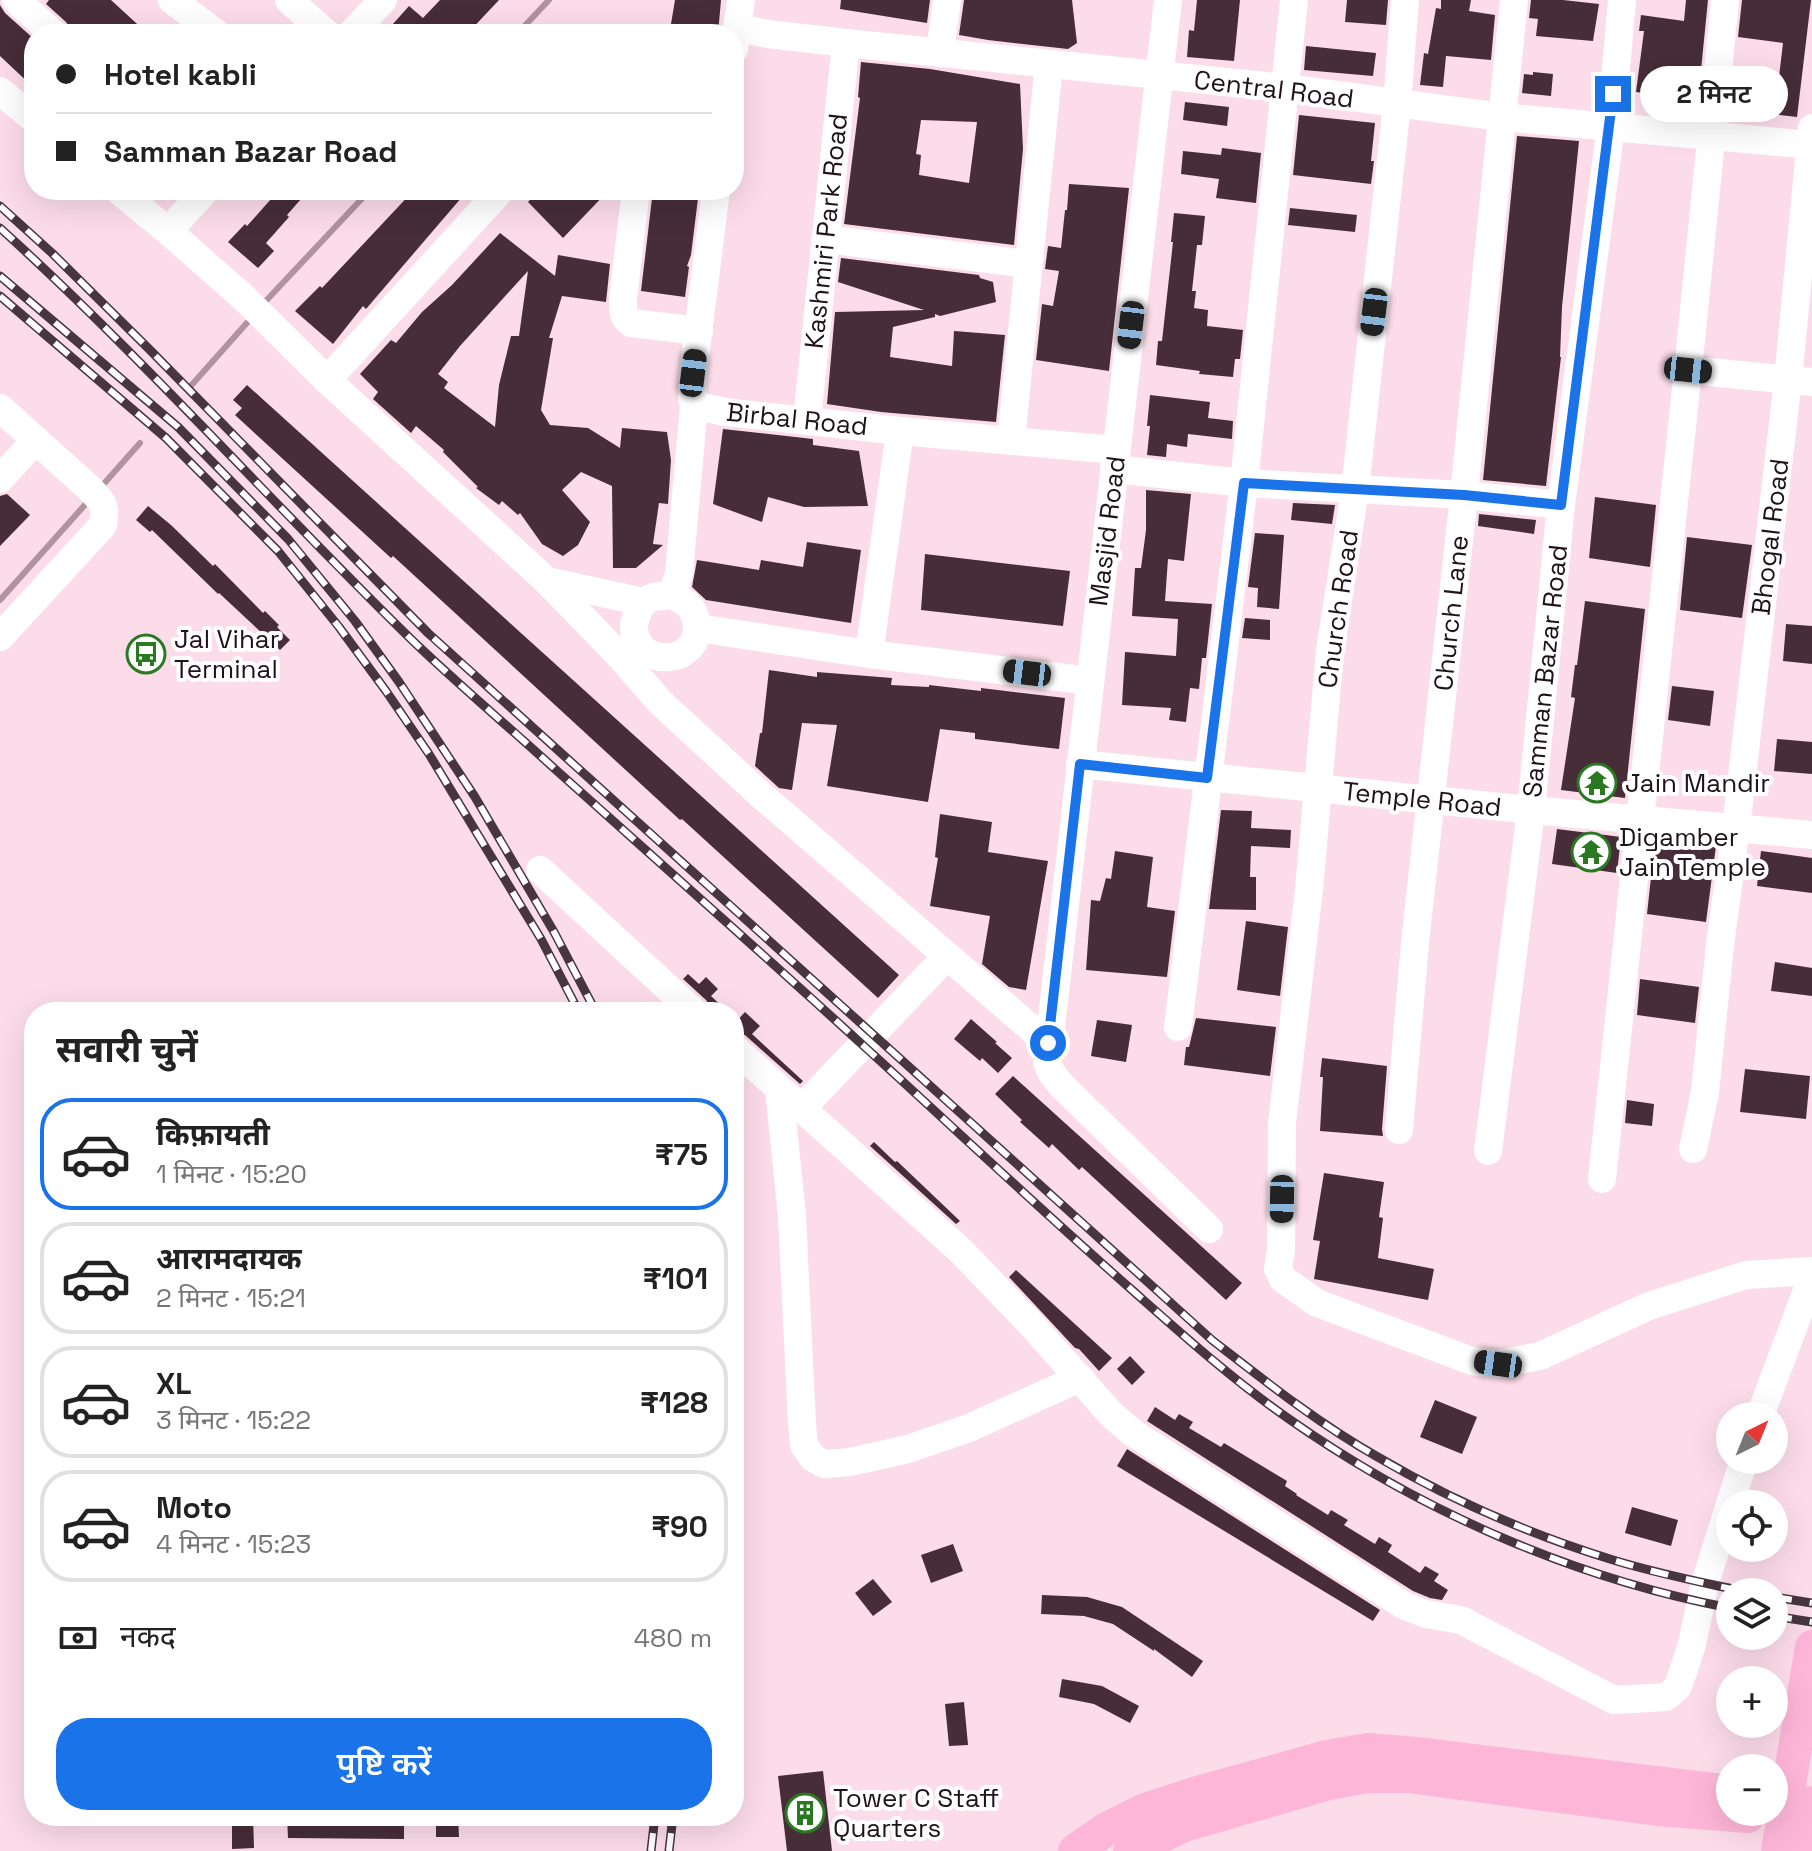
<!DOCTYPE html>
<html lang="hi">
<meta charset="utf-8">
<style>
:root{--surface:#fff;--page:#f2f2f2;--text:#222;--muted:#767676;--line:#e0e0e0;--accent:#1a73e8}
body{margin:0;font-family:"Space Grotesk","Noto Sans Devanagari",sans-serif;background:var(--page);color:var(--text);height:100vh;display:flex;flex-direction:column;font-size:30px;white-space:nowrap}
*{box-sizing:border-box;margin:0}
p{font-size:26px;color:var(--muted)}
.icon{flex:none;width:44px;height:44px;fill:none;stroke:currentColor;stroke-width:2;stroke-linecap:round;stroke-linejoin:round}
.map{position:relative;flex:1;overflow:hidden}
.side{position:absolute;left:24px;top:1002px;width:720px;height:824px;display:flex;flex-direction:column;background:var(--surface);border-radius:32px;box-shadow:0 8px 32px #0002}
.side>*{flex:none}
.banner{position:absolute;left:24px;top:24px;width:720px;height:176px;border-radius:32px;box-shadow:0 8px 32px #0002;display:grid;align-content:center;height:176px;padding:0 32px;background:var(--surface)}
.needle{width:52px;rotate:43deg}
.fabs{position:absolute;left:1716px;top:1402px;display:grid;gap:16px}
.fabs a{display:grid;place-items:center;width:72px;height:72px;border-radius:50%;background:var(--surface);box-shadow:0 8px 32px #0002;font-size:40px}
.end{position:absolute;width:36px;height:36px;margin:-18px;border:10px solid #1a73e8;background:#fff;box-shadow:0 0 0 4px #fff}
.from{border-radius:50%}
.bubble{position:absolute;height:56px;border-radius:28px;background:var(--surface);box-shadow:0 8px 32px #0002;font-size:26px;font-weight:600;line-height:56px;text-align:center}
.car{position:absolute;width:24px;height:48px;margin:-24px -12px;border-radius:10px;box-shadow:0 0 6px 2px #0007;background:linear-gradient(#222 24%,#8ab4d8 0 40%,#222 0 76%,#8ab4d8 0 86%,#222 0)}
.banner b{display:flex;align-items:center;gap:28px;height:76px;font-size:30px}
.banner b+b{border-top:2px solid var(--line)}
.banner i{width:20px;height:20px;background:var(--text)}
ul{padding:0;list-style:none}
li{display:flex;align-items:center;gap:24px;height:112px;margin:0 16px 12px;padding:0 16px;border:4px solid var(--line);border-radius:32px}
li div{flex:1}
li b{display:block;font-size:30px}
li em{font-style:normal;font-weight:600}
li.active{border-color:var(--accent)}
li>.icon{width:72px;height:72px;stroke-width:1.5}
h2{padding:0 32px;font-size:36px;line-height:96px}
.pay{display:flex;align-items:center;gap:20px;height:88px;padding:0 32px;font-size:30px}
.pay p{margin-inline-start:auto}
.primary-button{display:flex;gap:16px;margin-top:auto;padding:16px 32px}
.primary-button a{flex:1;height:92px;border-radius:32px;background:var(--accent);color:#fff;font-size:32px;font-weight:600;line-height:92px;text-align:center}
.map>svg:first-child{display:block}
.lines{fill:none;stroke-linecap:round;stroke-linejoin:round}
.stream{stroke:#b1929f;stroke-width:6}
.building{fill:#462d37;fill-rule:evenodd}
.minor{stroke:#fff;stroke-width:28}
.major{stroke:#feb6d8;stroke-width:34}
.rail-casing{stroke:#47363d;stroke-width:9}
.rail{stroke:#fff;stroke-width:6;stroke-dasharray:18;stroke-linecap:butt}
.route{stroke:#1a73e8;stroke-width:10}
.labels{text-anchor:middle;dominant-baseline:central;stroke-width:8;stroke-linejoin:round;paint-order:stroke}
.street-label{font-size:26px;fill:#201218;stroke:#fff}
.poi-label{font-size:26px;fill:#201218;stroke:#fff;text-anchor:start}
</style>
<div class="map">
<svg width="1812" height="1851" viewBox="0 0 1812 1851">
<rect width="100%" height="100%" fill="#fcdce9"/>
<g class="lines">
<g class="stream">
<path d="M517,34L549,0"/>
<path d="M263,304L370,190"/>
<path d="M189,388L253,316"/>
<path d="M101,487L140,443"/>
<path d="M0,600L91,498"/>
</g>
</g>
<g class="building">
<path d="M49,0H111L148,34H71L70,28L66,22L46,4Z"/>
<path d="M440,0H499L467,34H384L409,6L423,18Z"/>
<path d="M675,0H721L718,34H700L670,30Z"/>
<path d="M841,0H930L927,23L840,9Z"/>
<path d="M964,0H1072L1077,43L1068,49L988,40L959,35Z"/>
<path d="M1197,0H1240L1234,61L1187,57L1189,30L1194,31Z"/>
<path d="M1347,0H1388L1386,25L1345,22Z"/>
<path d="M1441,0H1471L1469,11L1495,15L1491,60L1446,56L1443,87L1420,85L1424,53L1428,54L1436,8L1441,9Z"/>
<path d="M1531,0H1563L1599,4L1593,41L1536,36L1538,19L1529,18Z"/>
<path d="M1686,0H1708L1698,100L1636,92L1644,31H1639L1641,15L1684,21Z"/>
<path d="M1742,0H1811L1797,117L1772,114L1771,120L1731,114L1733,88L1777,94L1783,43L1738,37Z"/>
<path d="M0,5L5,13L34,39V88L0,56Z"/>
<path d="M1306,46L1376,53L1373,76L1304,70Z"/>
<path d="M861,62L930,69L1020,84L1023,149L1014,245L844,224L860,98L858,97ZM921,120L977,122L969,183L919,175L921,155L916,154Z"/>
<path d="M1533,72L1553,74L1551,96L1522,93L1524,74L1533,75Z"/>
<path d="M1185,102L1229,107L1227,126L1183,120Z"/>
<path d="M1299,115L1375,123L1371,161H1374L1371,184L1293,175Z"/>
<path d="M1517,136L1579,141L1562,307L1560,357H1561L1546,486L1483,480Z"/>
<path d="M1222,148L1261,153L1256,203L1216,198L1219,179L1181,174L1183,151L1221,155Z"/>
<path d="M1069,184L1129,188L1109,371L1036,360L1042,304L1053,306L1059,271L1045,269L1048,246L1061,248L1065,210H1067Z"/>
<path d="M279,190H309L287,215L289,217L266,243L274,251L258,268L228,242L245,224L247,226Z"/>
<path d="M414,190H468L366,309L363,306L333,344L295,311L320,286L322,288Z"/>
<path d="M539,190H609L563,238L528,202Z"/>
<path d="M653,190H699L691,255L687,266L689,267L685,297L641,291Z"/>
<path d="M1290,208L1357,215L1355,232L1288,225Z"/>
<path d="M1174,213L1205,216L1202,245H1197L1192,291H1196L1194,308L1208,310L1207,326L1243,330L1240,359H1235L1233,377L1199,374L1200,371L1156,365L1158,341H1162L1173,242H1171Z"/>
<path d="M500,233L555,276L558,255L610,264L606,302L562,296L549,338H553L541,410L550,425L588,428L620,448L622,428L667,432L671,460L668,504L659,503L653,544L663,545L636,568H613L612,486L581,472L562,490L590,522L578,545L563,556L542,544L520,513L518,515L502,501L499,505L476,488L478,487L443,452L444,450L416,426L411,433L373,399L378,392L360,374L391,340L396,343L422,312L452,285ZM528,271L519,336H511L499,385L495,427L444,388L448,382L438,374L460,346Z"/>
<path d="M841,258L979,275L980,278L993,282L996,302L940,316L935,314V317L893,327L890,357L952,366L954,331L1005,335L996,422L881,412L827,404L835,312L924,310L838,282Z"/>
<path d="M247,385L899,975L878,998L682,819L680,820L393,556L391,558L235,415L242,408L233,400Z"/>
<path d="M1150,395L1210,402L1208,418L1233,421L1232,439L1188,434L1187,447L1167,444L1166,457L1147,455L1150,426H1147Z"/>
<path d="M723,429L813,439V445L859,451L868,506L804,507L768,497L762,522L713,504Z"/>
<path d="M1146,490L1191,494L1184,561L1168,559L1165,601L1212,604L1206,658H1202L1199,689L1190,688L1186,722L1169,720L1171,708L1122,705L1125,652L1176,656L1178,619L1132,616L1135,568H1141L1146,530Z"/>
<path d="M7,494L30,515L0,546V496Z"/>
<path d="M1595,497L1656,505L1650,567L1589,558Z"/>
<path d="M1293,503L1335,505L1332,524L1291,520Z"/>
<path d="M148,506L171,525L213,566L215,564L263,613L265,611L279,625L277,627L290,640L280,650L219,593L218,594L152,530L150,532L136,520Z"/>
<path d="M1479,514L1536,520L1534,534L1478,526Z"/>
<path d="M1255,533L1284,535L1279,609L1257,607L1258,588L1248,587Z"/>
<path d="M1687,537L1752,545L1742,618L1680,610Z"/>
<path d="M807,542L861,550L851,623L706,600L692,587L697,560L759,570L761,560L803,567Z"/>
<path d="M925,554L1070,571L1063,626L921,610Z"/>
<path d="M1585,601L1645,609L1625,798L1561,790L1575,698L1571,697L1575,665H1577Z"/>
<path d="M1245,618L1270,620V640L1242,638Z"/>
<path d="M1786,624L1812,626V664L1783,661Z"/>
<path d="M769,670L817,677V672L892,678L891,685L929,687V685L981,691V688L1065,698L1059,749L975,739V733L940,729L928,802L827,786L837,725L802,723L792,790L779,788L755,766L760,733H762Z"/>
<path d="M1672,686L1714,691L1710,726L1668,720Z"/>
<path d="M1777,739L1812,742V774L1774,771Z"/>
<path d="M1221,810L1252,811L1251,828L1291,830L1290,848L1251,846L1250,877H1256V910L1209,909Z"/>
<path d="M940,814L992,822L988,852L1048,861L1026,990L1009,987L982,964L990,916L930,906L938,858L935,857Z"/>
<path d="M1557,829L1621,837L1617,873L1552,864Z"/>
<path d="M1655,840L1716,846L1706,922L1647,914Z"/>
<path d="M1115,851L1153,857L1147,907L1175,911L1167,977L1086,970L1091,900L1100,901L1106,878L1111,879Z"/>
<path d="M1761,851L1812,858V893L1757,886Z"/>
<path d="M1246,921L1288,927L1280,996L1237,990Z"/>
<path d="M1775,962L1812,968V996L1771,991Z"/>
<path d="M688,974L699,984L706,977L718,989L711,996L728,1012H711L710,1006L706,1000L683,979Z"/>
<path d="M1640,979L1699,987L1695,1023L1637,1015Z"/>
<path d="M745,1012L760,1026L752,1034L803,1081L800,1084L745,1035L734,1031V1024Z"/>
<path d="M1196,1018L1276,1027L1270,1076L1184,1065L1186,1047H1189Z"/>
<path d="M971,1019L997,1042L995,1043L1012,1058L998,1073L982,1058L980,1061L954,1039Z"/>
<path d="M1097,1020L1132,1025L1126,1062L1091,1056Z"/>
<path d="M1322,1058L1387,1066L1382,1129L1383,1136L1320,1131L1323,1077H1320Z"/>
<path d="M1745,1069L1810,1076L1806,1119L1740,1112Z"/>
<path d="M1013,1076L1242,1283L1226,1300L1082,1167L1079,1170L1052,1144L1049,1148L1020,1122L1022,1120L995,1094Z"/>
<path d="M1627,1100L1654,1104L1652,1126L1625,1123Z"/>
<path d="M874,1142L895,1162L897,1161L960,1221L956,1224L870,1146Z"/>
<path d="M1324,1173L1384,1182L1379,1217L1383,1218L1378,1258L1434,1269L1428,1300L1314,1279L1320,1241L1313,1240Z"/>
<path d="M1016,1270L1112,1358L1099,1371L1079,1349L1075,1348L1009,1277Z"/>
<path d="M1130,1356L1145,1372L1132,1385L1117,1369Z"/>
<path d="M1435,1400L1477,1417L1462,1454L1420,1437Z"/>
<path d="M1155,1407L1175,1420L1179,1414L1193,1422L1189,1428L1221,1447L1224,1443L1287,1481L1285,1486L1297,1494L1296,1495L1328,1515L1331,1510L1348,1520L1344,1525L1375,1544L1379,1537L1392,1545L1388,1552L1420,1573L1425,1566L1439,1574L1434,1581L1448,1590L1442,1600L1430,1598L1413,1591L1147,1421Z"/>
<path d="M1127,1449L1380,1610L1373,1621L1117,1466Z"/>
<path d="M1632,1507L1678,1520L1671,1546L1625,1533Z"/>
<path d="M953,1544L963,1571L931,1583L921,1555Z"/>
<path d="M873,1579L892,1602L873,1616L855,1593Z"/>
<path d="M1042,1595L1087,1597L1122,1607L1203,1661L1192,1677L1154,1649V1651L1113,1624L1084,1616L1041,1614Z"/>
<path d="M1062,1679L1102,1686L1139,1706L1130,1723L1094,1704L1059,1697Z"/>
<path d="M964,1702L968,1745L949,1746L945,1704Z"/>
<path d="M823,1771L832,1851H787L778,1776Z"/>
<path d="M232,1816H253L254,1848L232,1849Z"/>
<path d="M287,1816H404V1839L288,1838Z"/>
<path d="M436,1816H458L459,1837H436Z"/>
</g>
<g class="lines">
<g class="minor">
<path d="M16,0L54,34"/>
<path d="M172,0L217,34"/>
<path d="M289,0L327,34"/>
<path d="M1168,0L1047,1062L1051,1072L1061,1085L1209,1229"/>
<path d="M1405,0L1397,104L1355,490L1330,651L1309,889L1282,1123L1281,1250L1278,1269L1283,1279L1317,1303L1472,1361L1498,1364L1540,1356L1649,1306L1746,1275L1812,1271"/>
<path d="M737,28L768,34L846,43L1285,88L1501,117L1812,145"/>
<path d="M351,34L383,0"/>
<path d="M734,49L741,0"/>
<path d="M940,52L947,0"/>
<path d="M0,91L34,119"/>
<path d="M118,190L168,231"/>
<path d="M206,190L168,231L242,296L327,380L547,581L618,654L661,703L761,795L1048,1043"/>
<path d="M636,190L623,298C623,308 622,317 631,323L699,331"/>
<path d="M716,190L693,373L692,398L694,405L725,412L900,431L1116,450"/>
<path d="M825,239L1028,264"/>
<path d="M1688,370L1812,382"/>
<path d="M327,380L501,190"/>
<path d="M0,408L89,488C102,501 107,505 103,525L0,637"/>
<path d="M807,420L846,43"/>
<path d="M1011,440L1049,64"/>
<path d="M1114,469L1244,483L1464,495L1561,505"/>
<path d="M0,479L36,440"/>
<path d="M547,581L643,602"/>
<path d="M672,595C684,601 694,606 696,621C705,666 633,671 634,625C635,617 640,609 643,602L653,597Z"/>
<path d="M672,595L679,573L694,405"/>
<path d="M698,628L869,654L1090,681"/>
<path d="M869,654L900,431"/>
<path d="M1080,764L1531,810L1812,835"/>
<path d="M540,870L694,1012"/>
<path d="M1178,1027L1244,483L1294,0"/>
<path d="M734,1048L961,1251L1030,1323L1112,1415L1133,1433L1405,1606L1426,1614L1461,1620L1614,1700L1666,1697L1677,1688L1683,1672L1692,1644L1705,1583L1730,1504"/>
<path d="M779,1089L792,1216L802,1424L804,1445L813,1458L824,1464L850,1462L908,1449L969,1428L1080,1378"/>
<path d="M801,1109L947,956"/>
<path d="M1399,1130L1415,943L1464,495L1514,0"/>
<path d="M1693,1149L1705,1092L1720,945L1736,828L1788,380L1812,128"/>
<path d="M1488,1151L1531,810L1561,505L1611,126L1622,0"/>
<path d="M1602,1179L1688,370L1725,0"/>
<path d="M1760,1416L1812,1277"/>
<path d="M1730,1504L1744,1460"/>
</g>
<g class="major">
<path d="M1075,1851L1105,1830L1145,1810L1194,1794L1327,1757L1368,1750L1416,1754L1730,1792"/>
<path d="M1130,1851L1184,1825L1329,1783L1367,1776H1408L1658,1809L1748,1816"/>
<path d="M1778,1851L1812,1647"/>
<path d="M1804,1851L1812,1803"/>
</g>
<defs>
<g id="rail">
<path d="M0,206L52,253L148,348L428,633L1212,1340C1265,1381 1318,1423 1376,1456C1449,1499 1529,1534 1610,1559C1654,1573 1701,1582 1746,1592"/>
<path d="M0,228C145,359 274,506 414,642C460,686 509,727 556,770C659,862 763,954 866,1048C955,1129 1042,1211 1132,1290C1183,1335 1233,1380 1289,1419C1420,1511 1573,1578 1730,1608"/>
<path d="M0,276L178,427L288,539L355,621L399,682L475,797L554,932L596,1012"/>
<path d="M0,296L166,438L278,551L339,627L386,691L429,754L541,939L579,1012"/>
<path d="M1774,1597L1812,1603"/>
<path d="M1774,1616L1812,1622"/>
<path d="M651,1851L655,1816"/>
<path d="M669,1851L673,1816"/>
</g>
</defs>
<use href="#rail" class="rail-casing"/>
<use href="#rail" class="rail"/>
</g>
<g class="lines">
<path class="route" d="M1048,1043L1080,764L1207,778L1244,483L1464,495L1561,505L1613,94"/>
</g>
<defs>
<symbol id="bus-ring" viewBox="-11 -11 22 22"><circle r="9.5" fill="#fff" stroke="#2a7922" stroke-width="1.5"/><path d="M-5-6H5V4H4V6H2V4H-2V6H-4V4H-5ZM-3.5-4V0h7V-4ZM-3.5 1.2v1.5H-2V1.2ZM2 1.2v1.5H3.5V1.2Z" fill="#2a7922"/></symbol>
<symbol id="temple-ring" viewBox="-11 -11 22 22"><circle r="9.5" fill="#fff" stroke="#2a7922" stroke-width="1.5"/><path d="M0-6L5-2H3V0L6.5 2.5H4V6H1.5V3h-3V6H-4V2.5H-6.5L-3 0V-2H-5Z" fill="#2a7922"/></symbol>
<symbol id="building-ring" viewBox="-11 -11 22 22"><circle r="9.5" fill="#fff" stroke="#2a7922" stroke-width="1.5"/><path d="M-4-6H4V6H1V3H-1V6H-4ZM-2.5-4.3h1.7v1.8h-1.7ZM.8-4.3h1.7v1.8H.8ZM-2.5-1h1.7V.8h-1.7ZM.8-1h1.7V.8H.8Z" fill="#2a7922"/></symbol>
</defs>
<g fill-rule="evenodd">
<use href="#bus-ring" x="124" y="632" width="44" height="44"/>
<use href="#temple-ring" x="1575" y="761" width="44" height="44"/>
<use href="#temple-ring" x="1569" y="830" width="44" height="44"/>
<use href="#building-ring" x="783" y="1791" width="44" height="44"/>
</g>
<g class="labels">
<g class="street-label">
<text transform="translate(1274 89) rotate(7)">Central Road</text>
<text transform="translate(826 231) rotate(-84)">Kashmiri Park Road</text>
<text transform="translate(797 419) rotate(6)">Birbal Road</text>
<text transform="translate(1107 531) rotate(-83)">Masjid Road</text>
<text transform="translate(1770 537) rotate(-83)">Bhogal Road</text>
<text transform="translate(1338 609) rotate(-82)">Church Road</text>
<text transform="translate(1451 613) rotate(-84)">Church Lane</text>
<text transform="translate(1545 671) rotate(-84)">Samman Bazar Road</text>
<text transform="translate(1422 799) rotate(6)">Temple Road</text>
</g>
<g class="poi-label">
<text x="174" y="639">Jal Vihar<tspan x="174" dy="30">Terminal</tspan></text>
<text x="1625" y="783">Jain Mandir</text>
<text x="1619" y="837">Digamber<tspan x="1619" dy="30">Jain Temple</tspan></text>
<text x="833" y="1798">Tower C Staff<tspan x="833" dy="30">Quarters</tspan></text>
</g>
</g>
</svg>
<div class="fabs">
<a><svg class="needle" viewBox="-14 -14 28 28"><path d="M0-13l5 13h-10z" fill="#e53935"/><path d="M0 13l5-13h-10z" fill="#767676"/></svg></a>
<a><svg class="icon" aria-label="locate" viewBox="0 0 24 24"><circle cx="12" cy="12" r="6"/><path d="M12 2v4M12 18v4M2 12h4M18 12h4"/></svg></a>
<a><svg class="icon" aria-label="layers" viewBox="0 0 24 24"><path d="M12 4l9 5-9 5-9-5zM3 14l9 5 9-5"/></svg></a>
<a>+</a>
<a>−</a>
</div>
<i class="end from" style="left:1048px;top:1043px"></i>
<i class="end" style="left:1613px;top:94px"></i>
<div class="bubble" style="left:1640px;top:66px;width:148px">2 मिनट</div>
<i class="car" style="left:1374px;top:312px;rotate:187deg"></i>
<i class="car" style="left:1131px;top:325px;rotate:187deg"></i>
<i class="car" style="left:1688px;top:370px;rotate:96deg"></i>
<i class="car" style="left:693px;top:373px;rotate:7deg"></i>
<i class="car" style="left:1027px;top:673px;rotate:277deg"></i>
<i class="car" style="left:1282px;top:1199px;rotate:181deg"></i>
<i class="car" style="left:1498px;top:1364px;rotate:278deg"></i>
<div class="banner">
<b><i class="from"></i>Hotel kabli</b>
<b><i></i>Samman Bazar Road</b>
</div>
<section class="side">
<h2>सवारी चुनें</h2>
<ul>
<li class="active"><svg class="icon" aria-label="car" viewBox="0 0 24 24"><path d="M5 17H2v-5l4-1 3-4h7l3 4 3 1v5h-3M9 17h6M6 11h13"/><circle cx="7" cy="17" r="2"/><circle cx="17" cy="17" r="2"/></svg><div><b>किफ़ायती</b><p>1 मिनट · 15:20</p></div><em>₹75</em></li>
<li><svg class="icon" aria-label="car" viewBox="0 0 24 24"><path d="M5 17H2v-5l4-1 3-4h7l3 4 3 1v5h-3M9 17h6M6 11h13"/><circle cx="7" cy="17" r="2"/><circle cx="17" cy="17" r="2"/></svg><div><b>आरामदायक</b><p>2 मिनट · 15:21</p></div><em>₹101</em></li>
<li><svg class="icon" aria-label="car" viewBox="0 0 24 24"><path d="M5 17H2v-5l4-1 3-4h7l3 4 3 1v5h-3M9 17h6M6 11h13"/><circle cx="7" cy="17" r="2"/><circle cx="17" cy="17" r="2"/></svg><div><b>XL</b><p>3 मिनट · 15:22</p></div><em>₹128</em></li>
<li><svg class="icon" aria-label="car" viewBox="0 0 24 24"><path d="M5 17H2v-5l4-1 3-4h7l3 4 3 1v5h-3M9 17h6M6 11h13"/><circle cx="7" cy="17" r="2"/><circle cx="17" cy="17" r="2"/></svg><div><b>Moto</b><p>4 मिनट · 15:23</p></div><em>₹90</em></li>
</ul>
<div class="pay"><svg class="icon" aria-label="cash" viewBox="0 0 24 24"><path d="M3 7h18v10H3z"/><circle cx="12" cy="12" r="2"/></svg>नकद<p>480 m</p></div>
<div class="primary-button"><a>पुष्टि करें</a></div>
</section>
</div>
